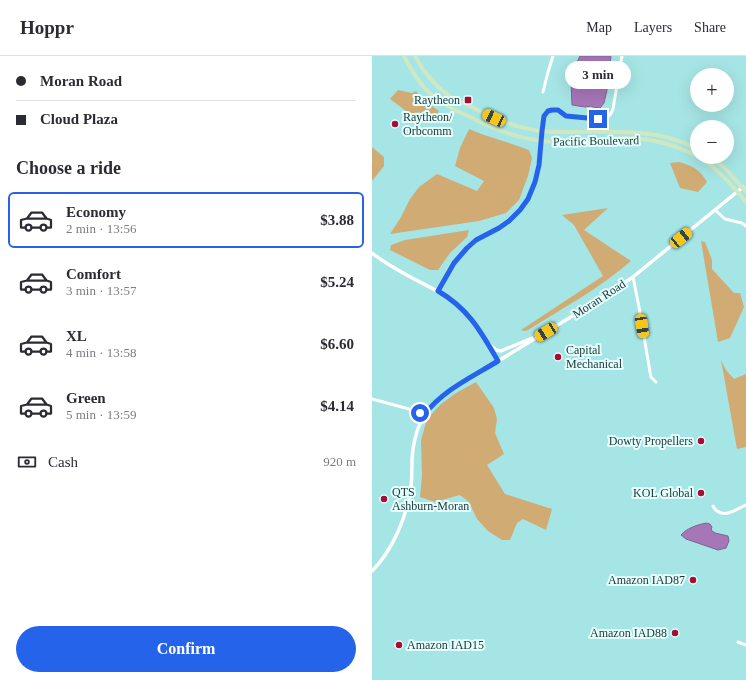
<!DOCTYPE html>
<meta charset="utf-8">
<style>
:root{--surface:#fff;--page:#f2f2f3;--text:#2b2b33;--muted:#7c7c81;--line:#e1e1e2;--accent:#2563eb}
body{margin:0;font-family:Georgia,serif;background:var(--page);color:var(--text);height:100vh;display:flex;flex-direction:column;font-size:15px;white-space:nowrap}
*{box-sizing:border-box;margin:0}
p{font-size:13px;color:var(--muted)}
.icon{flex:none;width:22px;height:22px;fill:none;stroke:currentColor;stroke-width:2;stroke-linecap:round;stroke-linejoin:round}
.map{position:relative;flex:1;overflow:hidden}
.sheet{display:flex;flex-direction:column;background:var(--surface);width:372px}
.sheet>*{flex:none}
.hud{display:grid;align-content:center;height:88px;padding:0 16px;background:var(--surface)}
.fabs{position:absolute;left:318px;top:12px;display:grid;gap:8px}
.fabs a{display:grid;place-items:center;width:44px;height:44px;border-radius:50%;background:var(--surface);box-shadow:0 4px 16px #0002;font-size:20px}
.end{position:absolute;width:18px;height:18px;margin:-9px;border:5px solid #2563eb;background:#fff;box-shadow:0 0 0 2px #fff}
.from{border-radius:50%}
.bubble{position:absolute;height:28px;border-radius:14px;background:var(--surface);box-shadow:0 4px 16px #0002;font-size:13px;font-weight:600;line-height:28px;text-align:center}
.car{position:absolute;width:12px;height:24px;margin:-12px -6px;border-radius:5px;box-shadow:0 0 3px 1px #0007;background:linear-gradient(#f5c518 24%,#345 0 40%,#f5c518 0 76%,#345 0 86%,#f5c518 0)}
.hud b{display:flex;align-items:center;gap:14px;height:38px;font-size:15px}
.hud b+b{border-top:1px solid var(--line)}
.hud i{width:10px;height:10px;background:var(--text)}
ul{padding:0;list-style:none}
li{display:flex;align-items:center;gap:12px;height:56px;margin:0 8px 6px;padding:0 8px;border:2px solid transparent;border-radius:6px}
li div{flex:1}
li b{display:block;font-size:15px}
li em{font-style:normal;font-weight:600}
li.current{border-color:var(--accent)}
li>.icon{width:36px;height:36px;stroke-width:1.5}
h2{padding:0 16px;font-size:18px;line-height:48px}
.pay{display:flex;align-items:center;gap:10px;height:44px;padding:0 16px;font-size:15px}
.pay p{margin-inline-start:auto}
.button{display:flex;gap:8px;margin-top:auto;padding:8px 16px}
.button a{flex:1;height:46px;border-radius:24px;background:var(--accent);color:#fff;font-size:16px;font-weight:600;line-height:46px;text-align:center}
header{display:flex;align-items:center;gap:24px;box-sizing:border-box;height:56px;padding:0 20px;background:var(--surface);border-bottom:1px solid var(--line)}
header strong{font-size:19px}
nav{display:flex;gap:22px;margin-inline-start:auto;font-size:14px}
main{display:flex;flex:1;min-height:0}
.map>svg:first-child{display:block}
.green{fill:#d1ab74}
.water{fill:#a676b7;stroke:#7e6492}
.lines{fill:none;stroke-linecap:round;stroke-linejoin:round}
.minor{stroke:#fff;stroke-width:3}
.tertiary{stroke:#fff;stroke-width:3.5}
.secondary{stroke:#cfe8c2;stroke-width:4}
.route{stroke:#2563eb;stroke-width:5}
.poi-dot{fill:#a60d34;stroke:#e5fefe;stroke-width:1.5}
.labels{text-anchor:middle;dominant-baseline:central;stroke-width:4;stroke-linejoin:round;paint-order:stroke}
.poi-label{font-size:12px;fill:#213b3b;stroke:#e5fefe;text-anchor:end}
.street-label{font-size:12px;fill:#213b3b;stroke:#e5fefe}
</style>
<header>
<strong>Hoppr</strong>
<nav><a>Map</a><a>Layers</a><a>Share</a></nav>
</header>
<main>
<section class="sheet">
<div class="hud">
<b><i class="from"></i>Moran Road</b>
<b><i></i>Cloud Plaza</b>
</div>
<h2>Choose a ride</h2>
<ul>
<li class="current"><svg class="icon" aria-label="car" viewBox="0 0 24 24"><path d="M5 17H2v-5l4-1 3-4h7l3 4 3 1v5h-3M9 17h6M6 11h13"/><circle cx="7" cy="17" r="2"/><circle cx="17" cy="17" r="2"/></svg><div><b>Economy</b><p>2 min · 13:56</p></div><em>$3.88</em></li>
<li><svg class="icon" aria-label="car" viewBox="0 0 24 24"><path d="M5 17H2v-5l4-1 3-4h7l3 4 3 1v5h-3M9 17h6M6 11h13"/><circle cx="7" cy="17" r="2"/><circle cx="17" cy="17" r="2"/></svg><div><b>Comfort</b><p>3 min · 13:57</p></div><em>$5.24</em></li>
<li><svg class="icon" aria-label="car" viewBox="0 0 24 24"><path d="M5 17H2v-5l4-1 3-4h7l3 4 3 1v5h-3M9 17h6M6 11h13"/><circle cx="7" cy="17" r="2"/><circle cx="17" cy="17" r="2"/></svg><div><b>XL</b><p>4 min · 13:58</p></div><em>$6.60</em></li>
<li><svg class="icon" aria-label="car" viewBox="0 0 24 24"><path d="M5 17H2v-5l4-1 3-4h7l3 4 3 1v5h-3M9 17h6M6 11h13"/><circle cx="7" cy="17" r="2"/><circle cx="17" cy="17" r="2"/></svg><div><b>Green</b><p>5 min · 13:59</p></div><em>$4.14</em></li>
</ul>
<div class="pay"><svg class="icon" aria-label="cash" viewBox="0 0 24 24"><path d="M3 7h18v10H3z"/><circle cx="12" cy="12" r="2"/></svg>Cash<p>920 m</p></div>
<div class="button"><a>Confirm</a></div>
</section>
<div class="map">
<svg width="374" height="624" viewBox="0 0 374 624">
<rect width="100%" height="100%" fill="#a6e5e5"/>
<g class="green">
<path d="M26,34L40,37L44,35L49,42L67,55L64,60L59,63C51,57 49,55 38,58L18,43Z"/>
<path d="M97,73C117,82 137,86 157,94L160,102L156,120L147,144L134,157L107,165L18,178L29,161L38,143L47,131L65,118L105,135L112,125L83,110L88,92Z"/>
<path d="M0,91L12,101V110L0,125Z"/>
<path d="M307,106C321,110 327,113 335,126L326,136L308,132L298,107Z"/>
<path d="M236,152L212,174L259,205C228,232 191,252 156,274L152,275L149,274L231,220L202,169L190,159Z"/>
<path d="M97,174L95,181L78,197L66,214H58L18,194L19,189L33,184Z"/>
<path d="M329,185L333,186L340,204V213L362,237H368L372,251L358,282L346,286Z"/>
<path d="M349,304L354,314L362,323L374,318V391L365,393Z"/>
<path d="M104,326L122,352L125,363L123,377L132,398L115,409L133,438L180,453L174,474L151,463L145,467L138,484H130L116,475L105,463L97,446L88,439L63,446L48,441L50,420L49,384L55,363L69,348L84,337Z"/>
</g>
<g class="water">
<path d="M208,0H239L235,34L232,47L228,52H223L219,50L213,51L200,49L199,26L205,6Z"/>
<path d="M334,467L338,468L340,471L339,474L343,477L356,480L357,485L354,492L346,494L314,483L309,479C315,472 325,469 334,467Z"/>
</g>
<g class="lines">
<g class="minor">
<path d="M171,36L176,16L181,0"/>
<path d="M343,154L353,163L370,167L374,170"/>
<path d="M261,221L267,251L278,316L279,321L284,326"/>
<path d="M66,235C75,220 83,203 95,191C105,182 117,179 127,172C147,160 160,140 165,117L172,60C174,58 175,55 179,54C185,53 188,57 193,59C199,61 228,64 234,62C238,60 240,56 241,53L250,0"/>
<path d="M0,343L37,353L52,359"/>
<path d="M341,450C342,452 343,454 345,455C354,462 366,452 374,449"/>
<path d="M366,586L374,589"/>
</g>
<g class="tertiary">
<path d="M0,197C24,216 52,227 78,242C100,260 112,281 126,305"/>
<path d="M117,288L124,294L129,295L160,282"/>
<path d="M0,515C21,494 35,460 39,431C40,421 40,412 40,403C42,373 51,354 75,336L217,250L261,221L371,131"/>
</g>
<g class="secondary">
<path d="M32,0C39,14 48,29 60,39C70,47 82,54 94,59C123,74 153,86 186,86C208,87 230,83 252,82C278,82 302,88 325,100"/>
<path d="M43,0C51,15 62,29 76,39C82,44 90,47 98,50C120,62 144,72 169,75C180,76 192,76 203,76C244,76 287,72 325,93"/>
<path d="M327,101C346,113 360,129 374,146"/>
<path d="M338,101L353,112L374,136"/>
</g>
</g>
<g class="lines">
<path class="route" d="M48,357L52,359C71,334 100,321 126,305C109,276 97,253 66,235L82,207L95,192L104,184L127,172L137,165L148,154L156,143L163,126L167,109L170,75L172,60L176,55L180,54H186L194,60L226,63"/>
</g>
<g class="poi-dot">
<rect x="92" y="40" width="8" height="8" rx="2"/>
<circle cx="23" cy="68" r="4"/>
<circle cx="186" cy="301" r="4"/>
<circle cx="329" cy="385" r="4"/>
<circle cx="329" cy="437" r="4"/>
<circle cx="12" cy="443" r="4"/>
<circle cx="321" cy="524" r="4"/>
<circle cx="303" cy="577" r="4"/>
<circle cx="27" cy="589" r="4"/>
</g>
<g class="labels">
<g class="poi-label">
<text x="88" y="44">Raytheon</text>
<text x="31" y="61" text-anchor="start">Raytheon/<tspan x="31" dy="14">Orbcomm</tspan></text>
<text x="194" y="294" text-anchor="start">Capital<tspan x="194" dy="14">Mechanical</tspan></text>
<text x="321" y="385">Dowty Propellers</text>
<text x="20" y="436" text-anchor="start">QTS<tspan x="20" dy="14">Ashburn-Moran</tspan></text>
<text x="321" y="437">KOL Global</text>
<text x="313" y="524">Amazon IAD87</text>
<text x="295" y="577">Amazon IAD88</text>
<text x="35" y="589" text-anchor="start">Amazon IAD15</text>
</g>
<g class="street-label">
<text transform="translate(224 85) rotate(-1)">Pacific Boulevard</text>
<text transform="translate(227 243) rotate(-33)">Moran Road</text>
</g>
</g>
</svg>
<div class="fabs">
<a>+</a>
<a>−</a>
</div>
<i class="end from" style="left:48px;top:357px"></i>
<i class="end" style="left:226px;top:63px"></i>
<div class="bubble" style="left:193px;top:5px;width:66px">3 min</div>
<i class="car" style="left:122px;top:62px;rotate:295deg"></i>
<i class="car" style="left:309px;top:182px;rotate:51deg"></i>
<i class="car" style="left:270px;top:270px;rotate:171deg"></i>
<i class="car" style="left:174px;top:276px;rotate:239deg"></i>
</div>
</main>
